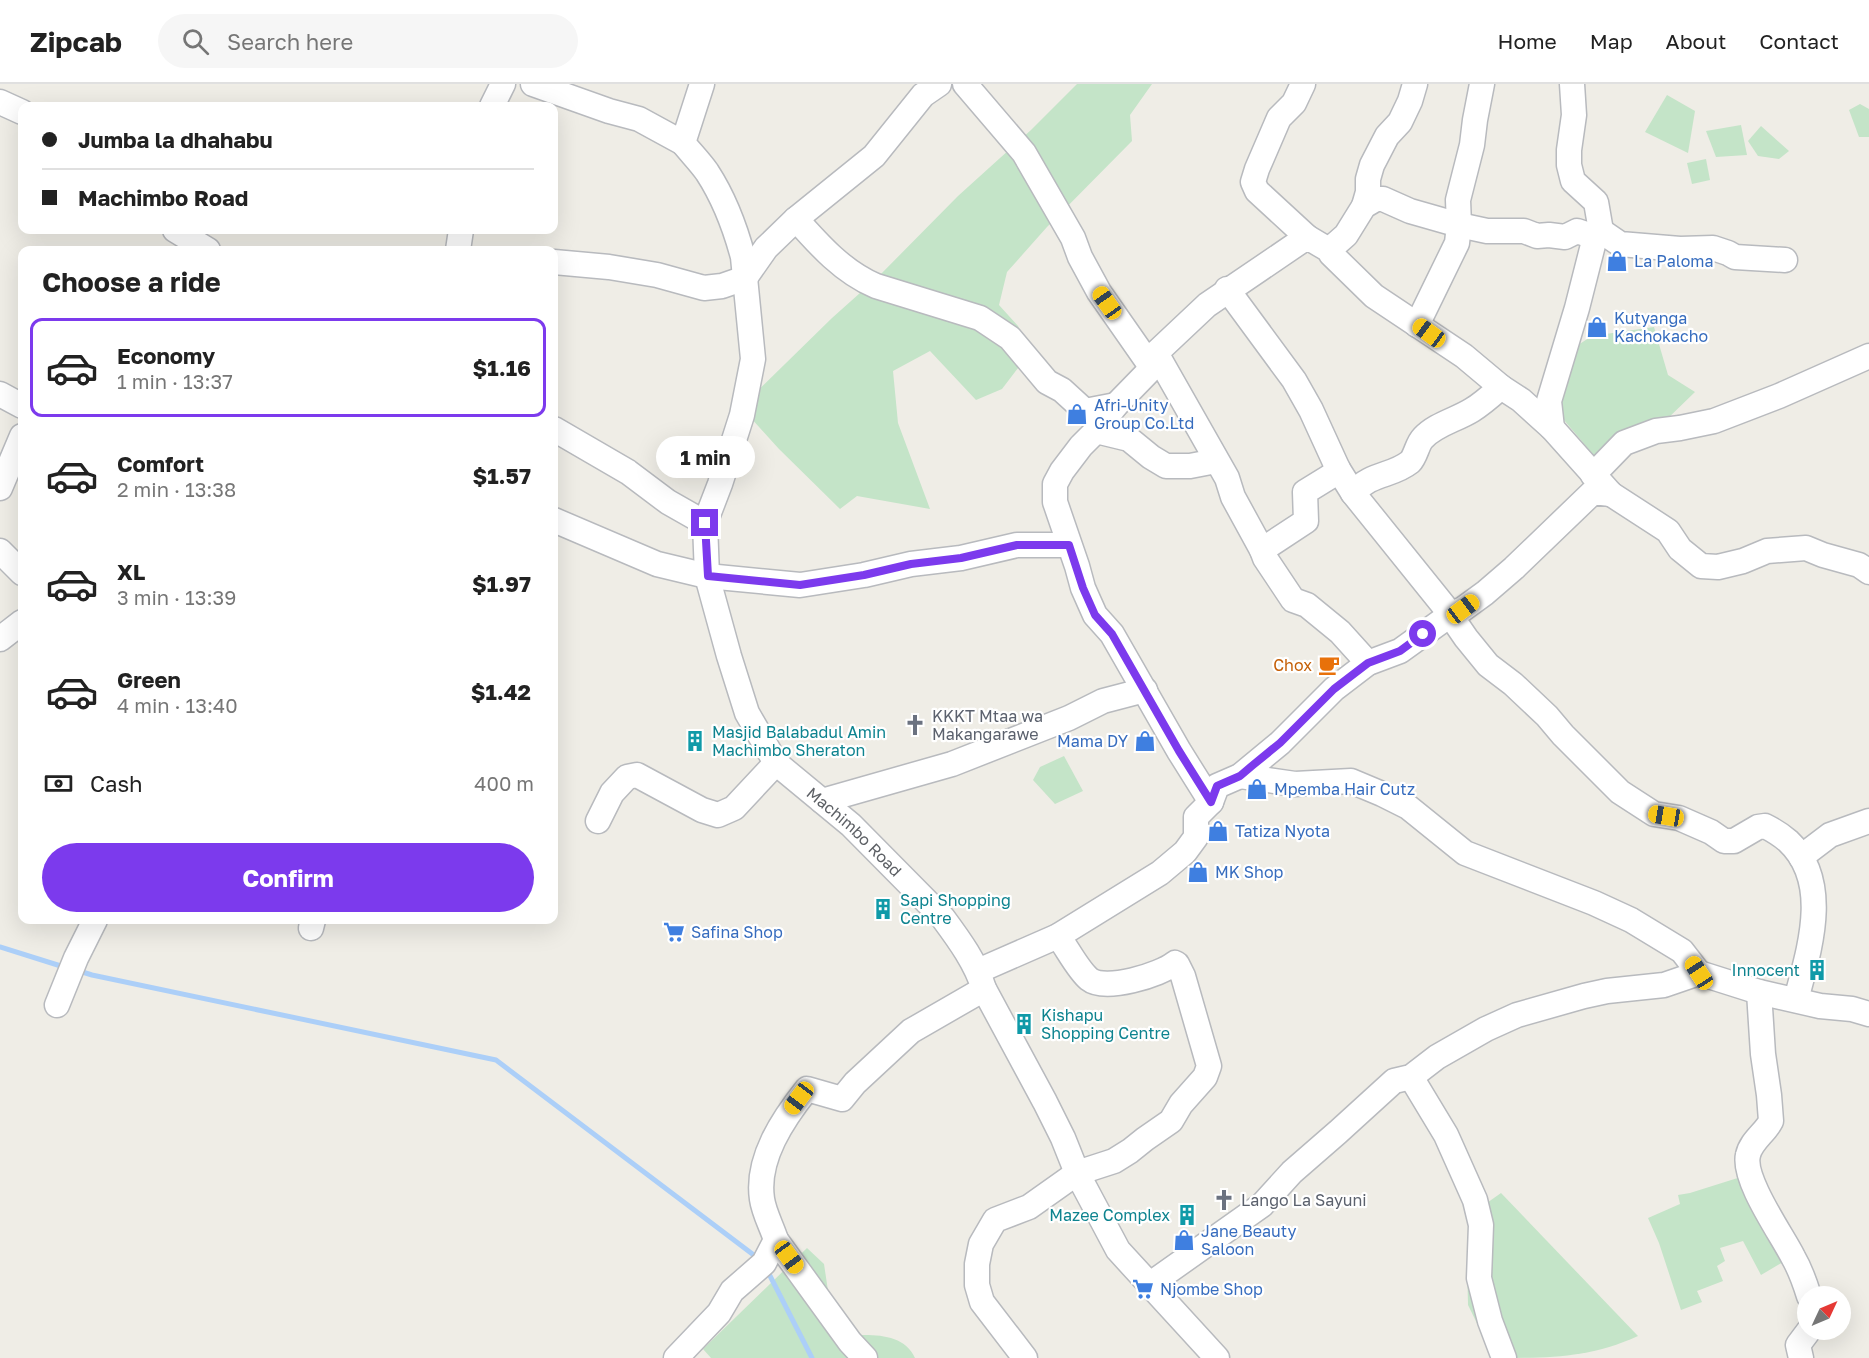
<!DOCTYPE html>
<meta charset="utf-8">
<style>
:root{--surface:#fff;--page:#f6f6f6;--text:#222;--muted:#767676;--line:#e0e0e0;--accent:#7c3aed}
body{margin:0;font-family:"Golos Text",sans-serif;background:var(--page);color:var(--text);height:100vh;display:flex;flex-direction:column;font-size:22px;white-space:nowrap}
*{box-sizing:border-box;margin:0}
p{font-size:20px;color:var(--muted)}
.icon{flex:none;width:33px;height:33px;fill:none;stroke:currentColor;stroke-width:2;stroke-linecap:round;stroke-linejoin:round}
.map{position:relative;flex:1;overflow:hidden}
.details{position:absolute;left:18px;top:162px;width:540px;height:678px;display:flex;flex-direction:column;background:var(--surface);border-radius:12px;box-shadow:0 6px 24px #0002}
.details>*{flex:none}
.guide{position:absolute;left:18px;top:18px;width:540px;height:132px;border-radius:12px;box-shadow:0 6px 24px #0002;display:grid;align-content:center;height:132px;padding:0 24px;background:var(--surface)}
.needle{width:39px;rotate:46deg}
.fabs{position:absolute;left:1797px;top:1202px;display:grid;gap:12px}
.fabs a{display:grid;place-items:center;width:54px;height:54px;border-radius:50%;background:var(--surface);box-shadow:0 6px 24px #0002;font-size:30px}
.end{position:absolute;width:27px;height:27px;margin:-14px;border:8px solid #7c3aed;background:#fff;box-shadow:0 0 0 3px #fff}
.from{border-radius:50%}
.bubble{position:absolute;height:42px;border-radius:21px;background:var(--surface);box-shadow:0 6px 24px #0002;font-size:20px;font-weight:700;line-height:42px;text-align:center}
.car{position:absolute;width:18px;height:36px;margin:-18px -9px;border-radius:8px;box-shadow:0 0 4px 2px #0007;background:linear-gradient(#f5c518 24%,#345 0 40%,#f5c518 0 76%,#345 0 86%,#f5c518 0)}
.guide b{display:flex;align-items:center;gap:21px;height:57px;font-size:22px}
.guide b+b{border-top:2px solid var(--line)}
.guide i{width:15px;height:15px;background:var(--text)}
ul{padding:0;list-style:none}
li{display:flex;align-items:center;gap:18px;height:99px;margin:0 12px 9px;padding:0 12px;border:3px solid transparent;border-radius:12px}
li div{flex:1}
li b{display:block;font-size:22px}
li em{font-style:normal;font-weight:700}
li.active{border-color:var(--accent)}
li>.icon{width:54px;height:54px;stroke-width:1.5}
h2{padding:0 24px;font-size:27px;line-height:72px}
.pay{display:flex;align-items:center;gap:15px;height:66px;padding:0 24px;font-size:22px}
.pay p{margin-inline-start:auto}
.button{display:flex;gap:12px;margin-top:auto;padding:12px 24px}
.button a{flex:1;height:69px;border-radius:36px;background:var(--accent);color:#fff;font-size:24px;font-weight:700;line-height:69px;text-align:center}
header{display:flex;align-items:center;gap:36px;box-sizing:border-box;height:84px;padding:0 30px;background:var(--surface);border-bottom:2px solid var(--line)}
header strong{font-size:28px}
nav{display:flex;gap:33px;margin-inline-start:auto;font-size:21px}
.search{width:420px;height:54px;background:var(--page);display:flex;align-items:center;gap:15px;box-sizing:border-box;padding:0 21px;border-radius:33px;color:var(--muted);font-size:22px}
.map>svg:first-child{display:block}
.green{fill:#c4e4c8}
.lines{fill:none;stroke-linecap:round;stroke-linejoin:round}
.stream{stroke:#accff8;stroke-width:5}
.minor-casing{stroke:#b8babe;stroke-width:27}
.minor{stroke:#fff;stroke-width:24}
.route{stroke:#7c3aed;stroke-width:8}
.labels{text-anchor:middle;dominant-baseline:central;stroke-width:4.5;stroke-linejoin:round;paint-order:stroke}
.shop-label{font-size:16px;fill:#366cbe;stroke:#fff;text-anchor:start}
.food-label{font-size:16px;fill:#c56008;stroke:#fff;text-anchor:end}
.worship-label{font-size:16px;fill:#5b616d;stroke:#fff;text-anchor:start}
.culture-label{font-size:16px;fill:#0d838f;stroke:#fff;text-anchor:start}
.street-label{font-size:16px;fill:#5d6065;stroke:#fff}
</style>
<header>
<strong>Zipcab</strong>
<div class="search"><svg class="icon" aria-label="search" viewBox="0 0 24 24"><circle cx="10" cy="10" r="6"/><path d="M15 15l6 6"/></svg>Search here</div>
<nav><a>Home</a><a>Map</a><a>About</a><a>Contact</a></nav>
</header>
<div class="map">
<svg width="1869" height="1274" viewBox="0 0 1869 1274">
<rect width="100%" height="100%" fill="#efede6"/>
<g class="green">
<path d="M1077,0H1152L1130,31L1132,57L1047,143L1007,188L999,221L1018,242L1031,267L1002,305L976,316L930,267L893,287L898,339L930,425L857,412L840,425L779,365L741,323L832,234L879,192L958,112L1031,46Z"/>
<path d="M1667,11L1695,27L1688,69L1645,48Z"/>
<path d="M1860,20L1869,25V53H1859L1849,26Z"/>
<path d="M1741,41L1747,71L1716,73L1706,47Z"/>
<path d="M1761,42L1789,67L1779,75L1758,72L1748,57Z"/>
<path d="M1706,75L1710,96L1692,100L1687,79Z"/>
<path d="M1654,243L1668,291L1695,308L1633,368L1608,388L1558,329L1578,261L1592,252Z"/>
<path d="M1064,672L1083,707L1055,720L1033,696L1040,683Z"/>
<path d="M1744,1092L1790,1174L1761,1191L1743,1157L1720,1164L1725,1177L1717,1182L1723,1197L1697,1207L1702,1218L1681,1226L1659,1159L1648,1134L1680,1120L1678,1111L1690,1109Z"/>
<path d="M1501,1109L1638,1252C1590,1274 1549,1274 1497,1274L1492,1270L1468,1221L1467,1176L1484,1121Z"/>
<path d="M807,1164L824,1180L830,1220L839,1252C864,1251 903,1246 915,1274H711L703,1265Z"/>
</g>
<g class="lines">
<g class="stream">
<path d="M0,863L64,883"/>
<path d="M76,886L92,891L496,976L759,1175"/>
<path d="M766,1184L812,1274"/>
</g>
<defs>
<g id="minor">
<path d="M533,0L609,27L639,35L683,59"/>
<path id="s1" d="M702,0L683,59C691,69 700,78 707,88C724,114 735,143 743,173L753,275L742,331L720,400L705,439L707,492L729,572L747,629L776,679L851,741L943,834C960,857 976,879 984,905L1045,1018L1063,1054L1077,1089L1118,1166L1217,1274"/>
<path d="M965,0L1024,69L1073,154L1080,173L1099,208L1152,284"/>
<path d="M1303,0L1294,19L1279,34L1257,85L1253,98L1257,107L1307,153"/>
<path d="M1572,0L1574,31L1569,66V81L1573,97L1596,118L1601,147"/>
<path d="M0,18L22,28"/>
<path d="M492,22L503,0"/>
<path d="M1364,122L1368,108V95L1372,81L1387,52L1400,38L1410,17L1415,0"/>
<path d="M796,135C819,161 843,188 876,202L980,234L1010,254L1047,298L1062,306L1085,327L1116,321"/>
<path d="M175,146L208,166"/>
<path d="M458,166L461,146"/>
<path d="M1329,166L1346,151L1364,122L1376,115H1383L1410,127L1459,141L1487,147H1524L1537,152L1549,151L1565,153L1577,147L1595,153L1601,147L1620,160L1680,165L1713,164L1728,169L1735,173L1785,176"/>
<path d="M554,178L609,183L657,191L704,204L722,202L745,194L766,164L796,135L874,72L923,11L939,0"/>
<path d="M1227,205L1294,296L1311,326L1338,385L1353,409L1444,522L1466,554L1488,581L1513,600L1547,632L1563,651L1620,708L1654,730L1679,734L1711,748L1724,757H1734L1758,743L1765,742C1773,746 1781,751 1788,757C1832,798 1809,866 1796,916"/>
<path d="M1417,241L1457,159L1459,141L1458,116L1472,61L1475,36L1482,0"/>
<path d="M1156,269L1227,394L1233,413L1262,466L1265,474L1293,516L1307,521L1340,548L1368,579"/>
<path d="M0,310L22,322"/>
<path d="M1552,344L1549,317L1577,224L1595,153"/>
<path d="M554,345L628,388L668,418L705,439"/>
<path d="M1096,347L1129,355L1151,373L1166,382H1190L1216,377"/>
<path d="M1593,391L1624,359L1656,347L1680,344L1714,337L1779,312L1869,272"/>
<path d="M0,404L22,352"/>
<path d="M1353,409C1372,388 1391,393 1410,378C1416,372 1417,360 1423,354C1436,340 1456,336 1472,326C1482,320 1492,311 1501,303"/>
<path d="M554,436L657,480L707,492L800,501L864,491L911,480L961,474L1017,461H1069"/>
<path d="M1262,466L1306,437L1305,408L1331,392L1338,385"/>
<path d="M0,467L22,489"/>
<path d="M0,555L22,538"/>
<path d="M1240,692L1295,700L1351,697L1382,710L1408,723L1465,769L1594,819L1631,836L1682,867L1699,889"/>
<path d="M822,717L952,680L1069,634L1103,617L1145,606"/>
<path d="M1211,718L1179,667L1112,550L1095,531L1083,504L1077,482L1055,418V400L1062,387L1081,362L1096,347L1116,321L1152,284L1156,269L1207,221L1307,153L1329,166L1331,170L1374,212L1464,272L1501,303L1521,316L1552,344L1611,410L1668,447L1680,465L1701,482L1718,483L1743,477L1767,467L1806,464L1823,471L1859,481L1869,488"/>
<path d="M598,737L612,709L627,693L637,691L702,726L718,731L734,724L776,679"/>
<path d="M1801,773L1830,751L1869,737"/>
<path d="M311,844L313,836"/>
<path d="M978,887L1058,852L1160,789L1185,768L1196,753V733L1211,718L1217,702L1240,692L1280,659L1334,605L1368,579L1400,567L1450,531L1463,525L1485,509L1514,484L1593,408L1611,410"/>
<path d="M1759,908L1763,970L1769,1011L1771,1037C1765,1049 1751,1057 1748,1071C1742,1095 1782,1151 1793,1173C1800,1185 1805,1199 1809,1212"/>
<path d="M57,921L76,874L95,836"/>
<path d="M1411,993L1446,1051L1475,1116L1481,1141L1479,1194L1490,1237L1504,1274"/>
<path d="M776,1156L850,1258L865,1274"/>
<path d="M1149,1201L1262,1121L1292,1088L1338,1048L1394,997L1411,993L1437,973L1486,945L1517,931L1584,912L1607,907L1664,901L1699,889L1759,908L1820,922L1852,925L1869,930"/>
<path d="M676,1274L719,1229L732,1207L764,1179L776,1156C772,1143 764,1129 762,1115C756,1075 783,1035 807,1005L842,1015L855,999L911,947L984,905"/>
<path d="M1025,1274L982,1218L977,1201V1180L981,1160L995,1136L1029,1123L1077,1089L1114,1077L1130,1067L1145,1055L1171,1037L1181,1020L1205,993L1209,982L1183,892L1177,880L1175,879C1160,891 1105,908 1089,895C1078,886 1067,864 1058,852"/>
<path d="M1801,1274L1798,1261L1810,1245"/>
</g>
</defs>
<use href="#minor" class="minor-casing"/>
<use href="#minor" class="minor"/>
</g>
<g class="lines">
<path class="route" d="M705,439L708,492L800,501L864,491L911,480L961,474L1017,461H1069L1083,504L1095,531L1112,550L1179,667L1211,718L1217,702L1240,692L1253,681L1280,659L1334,605L1368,579L1400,567L1423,550"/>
</g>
<defs>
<symbol id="shop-bare" viewBox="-9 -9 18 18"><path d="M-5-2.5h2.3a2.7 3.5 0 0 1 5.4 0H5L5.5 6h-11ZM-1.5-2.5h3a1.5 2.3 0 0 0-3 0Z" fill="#3f7fe0" stroke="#fff" stroke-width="2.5" paint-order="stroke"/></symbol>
<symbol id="cafe-bare" viewBox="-9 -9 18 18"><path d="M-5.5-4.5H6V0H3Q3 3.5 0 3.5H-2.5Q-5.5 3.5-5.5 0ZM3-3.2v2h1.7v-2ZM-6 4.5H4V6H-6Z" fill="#e8710a" stroke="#fff" stroke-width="2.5" paint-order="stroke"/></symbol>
<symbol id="church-bare" viewBox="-9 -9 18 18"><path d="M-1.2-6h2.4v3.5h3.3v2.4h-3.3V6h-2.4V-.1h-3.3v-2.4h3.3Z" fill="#6b7280" stroke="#fff" stroke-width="2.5" paint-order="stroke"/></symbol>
<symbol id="building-bare" viewBox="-9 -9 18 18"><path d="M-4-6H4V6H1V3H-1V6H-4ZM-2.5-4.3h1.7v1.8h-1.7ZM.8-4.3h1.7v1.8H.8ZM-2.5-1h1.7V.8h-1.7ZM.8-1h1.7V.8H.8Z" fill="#0f9aa8" stroke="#fff" stroke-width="2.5" paint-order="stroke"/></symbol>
<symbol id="supermarket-bare" viewBox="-9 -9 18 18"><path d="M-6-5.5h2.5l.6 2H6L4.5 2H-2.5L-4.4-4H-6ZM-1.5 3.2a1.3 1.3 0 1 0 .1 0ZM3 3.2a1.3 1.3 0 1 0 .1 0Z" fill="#3f7fe0" stroke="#fff" stroke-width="2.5" paint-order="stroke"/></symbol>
</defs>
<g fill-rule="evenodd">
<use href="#shop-bare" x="1602" y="162" width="30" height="30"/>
<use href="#shop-bare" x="1582" y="228" width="30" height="30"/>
<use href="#shop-bare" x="1062" y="315" width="30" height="30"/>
<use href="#cafe-bare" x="1314" y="566" width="30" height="30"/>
<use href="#church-bare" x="900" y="626" width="30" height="30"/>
<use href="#building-bare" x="680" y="642" width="30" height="30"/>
<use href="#shop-bare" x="1130" y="642" width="30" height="30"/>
<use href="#shop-bare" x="1242" y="690" width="30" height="30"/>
<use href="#shop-bare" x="1203" y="732" width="30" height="30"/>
<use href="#shop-bare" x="1183" y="773" width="30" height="30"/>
<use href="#building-bare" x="868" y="810" width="30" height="30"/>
<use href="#supermarket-bare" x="659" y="833" width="30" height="30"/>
<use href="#building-bare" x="1802" y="871" width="30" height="30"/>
<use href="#building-bare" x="1009" y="925" width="30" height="30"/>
<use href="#church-bare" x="1209" y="1101" width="30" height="30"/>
<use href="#building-bare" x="1172" y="1116" width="30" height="30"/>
<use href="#shop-bare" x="1169" y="1141" width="30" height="30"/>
<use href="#supermarket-bare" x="1128" y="1190" width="30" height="30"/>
</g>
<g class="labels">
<g class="shop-label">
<text x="1634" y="177">La Paloma</text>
<text x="1614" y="234">Kutyanga<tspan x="1614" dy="18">Kachokacho</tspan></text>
<text x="1094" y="321">Afri-Unity<tspan x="1094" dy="18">Group Co.Ltd</tspan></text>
<text x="1128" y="657" text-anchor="end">Mama DY</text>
<text x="1274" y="705">Mpemba Hair Cutz</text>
<text x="1235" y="747">Tatiza Nyota</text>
<text x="1215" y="788">MK Shop</text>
<text x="691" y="848">Safina Shop</text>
<text x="1201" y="1147">Jane Beauty<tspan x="1201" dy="18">Saloon</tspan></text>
<text x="1160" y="1205">Njombe Shop</text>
</g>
<g class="food-label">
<text x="1312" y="581">Chox</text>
</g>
<g class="worship-label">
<text x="932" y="632">KKKT Mtaa wa<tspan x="932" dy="18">Makangarawe</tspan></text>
<text x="1241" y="1116">Lango La Sayuni</text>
</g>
<g class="culture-label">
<text x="712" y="648">Masjid Balabadul Amin<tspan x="712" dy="18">Machimbo Sheraton</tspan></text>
<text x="900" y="816">Sapi Shopping<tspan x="900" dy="18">Centre</tspan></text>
<text x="1800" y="886" text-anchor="end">Innocent</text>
<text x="1041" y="931">Kishapu<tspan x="1041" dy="18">Shopping Centre</tspan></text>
<text x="1170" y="1131" text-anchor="end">Mazee Complex</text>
</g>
<g class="street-label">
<text stroke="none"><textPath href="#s1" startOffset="824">Machimbo Road</textPath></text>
</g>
</g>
</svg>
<div class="fabs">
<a><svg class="needle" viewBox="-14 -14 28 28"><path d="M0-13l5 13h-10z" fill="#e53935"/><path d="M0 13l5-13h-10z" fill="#767676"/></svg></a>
</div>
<i class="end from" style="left:1423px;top:550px"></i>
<i class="end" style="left:705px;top:439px"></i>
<div class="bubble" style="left:656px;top:352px;width:99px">1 min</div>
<i class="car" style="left:1107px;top:219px;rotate:325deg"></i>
<i class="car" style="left:1429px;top:249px;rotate:306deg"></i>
<i class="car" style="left:1463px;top:525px;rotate:53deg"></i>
<i class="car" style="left:1666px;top:732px;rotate:280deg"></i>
<i class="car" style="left:1699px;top:889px;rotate:327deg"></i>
<i class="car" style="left:799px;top:1014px;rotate:217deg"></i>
<i class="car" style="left:789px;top:1173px;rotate:144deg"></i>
<div class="guide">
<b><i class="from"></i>Jumba la dhahabu</b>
<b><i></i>Machimbo Road</b>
</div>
<section class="details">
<h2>Choose a ride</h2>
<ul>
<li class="active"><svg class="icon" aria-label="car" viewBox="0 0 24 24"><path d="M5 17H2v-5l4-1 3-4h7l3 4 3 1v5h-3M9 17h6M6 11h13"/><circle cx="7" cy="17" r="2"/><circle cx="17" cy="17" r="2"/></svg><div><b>Economy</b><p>1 min · 13:37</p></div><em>$1.16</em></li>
<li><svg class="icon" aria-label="car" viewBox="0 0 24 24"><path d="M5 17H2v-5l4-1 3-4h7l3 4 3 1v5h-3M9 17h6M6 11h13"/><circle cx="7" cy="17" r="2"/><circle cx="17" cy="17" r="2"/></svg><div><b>Comfort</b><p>2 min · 13:38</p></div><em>$1.57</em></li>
<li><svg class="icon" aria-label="car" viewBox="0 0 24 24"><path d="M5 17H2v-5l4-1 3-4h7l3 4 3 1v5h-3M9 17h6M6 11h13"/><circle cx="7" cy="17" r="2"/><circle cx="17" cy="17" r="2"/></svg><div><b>XL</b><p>3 min · 13:39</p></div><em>$1.97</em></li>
<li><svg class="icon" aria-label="car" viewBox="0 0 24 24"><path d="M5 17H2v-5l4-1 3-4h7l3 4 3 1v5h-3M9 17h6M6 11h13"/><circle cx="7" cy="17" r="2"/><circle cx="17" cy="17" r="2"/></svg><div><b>Green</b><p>4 min · 13:40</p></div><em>$1.42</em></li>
</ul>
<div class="pay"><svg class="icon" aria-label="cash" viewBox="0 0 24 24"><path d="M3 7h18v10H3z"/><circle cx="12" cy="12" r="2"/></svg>Cash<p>400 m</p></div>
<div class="button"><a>Confirm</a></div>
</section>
</div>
